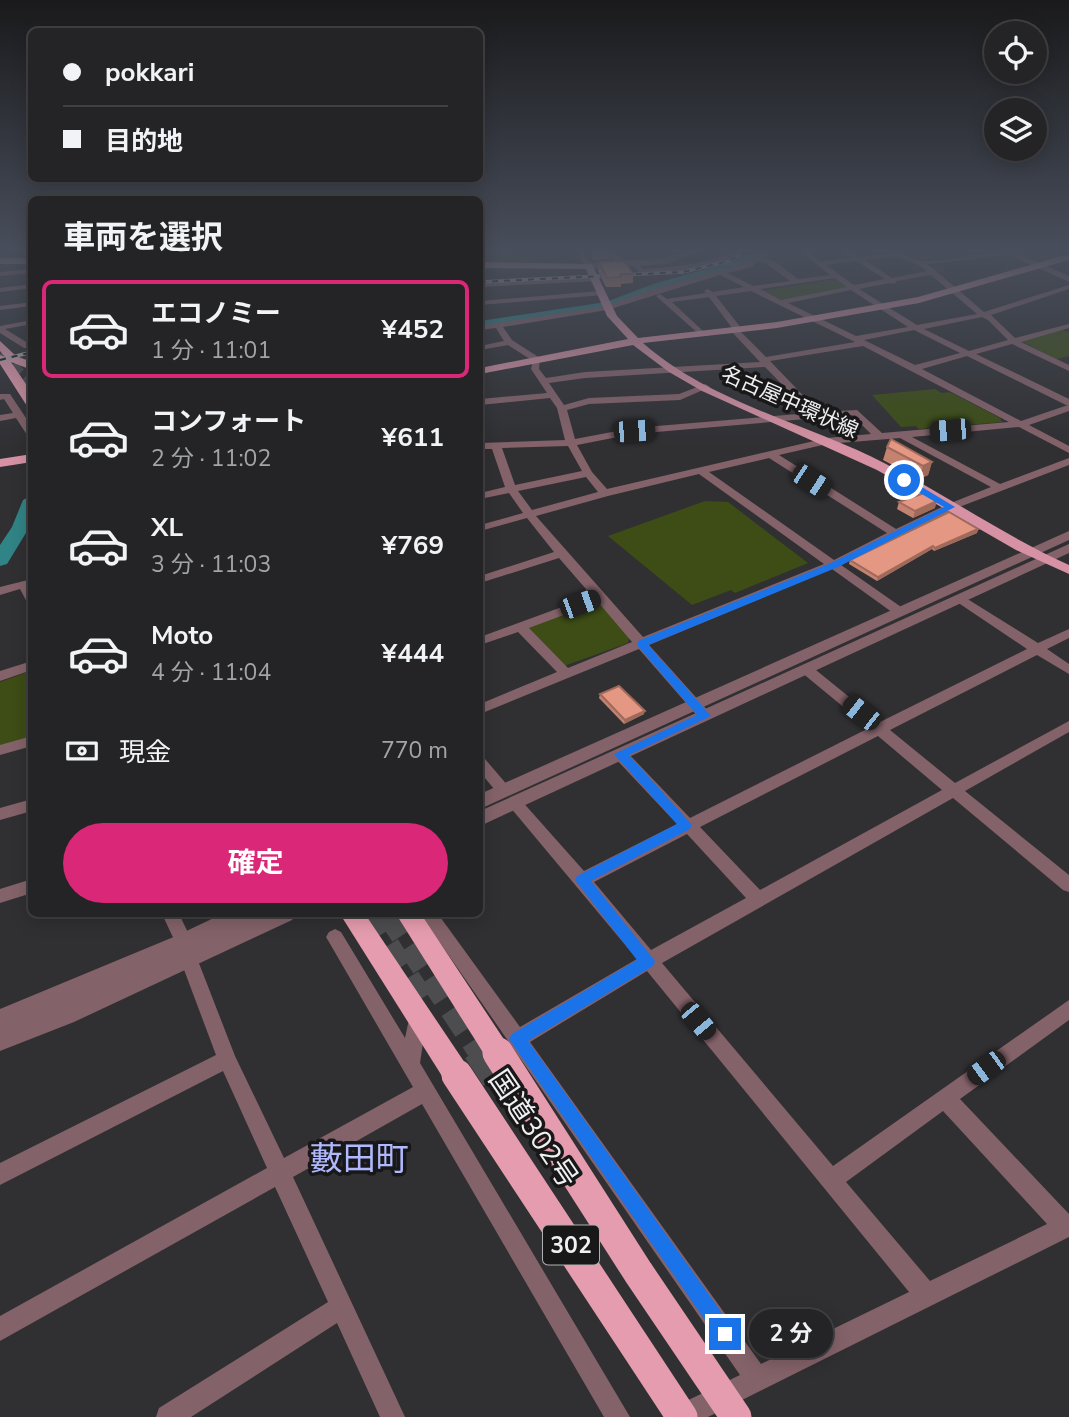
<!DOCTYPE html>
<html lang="ja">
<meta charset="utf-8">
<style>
:root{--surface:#242426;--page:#2c2c2e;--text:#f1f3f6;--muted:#a3a4a7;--line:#414143;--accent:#db2777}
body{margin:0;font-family:"Nunito Sans","Noto Sans JP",sans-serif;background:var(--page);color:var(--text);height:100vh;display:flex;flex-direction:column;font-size:26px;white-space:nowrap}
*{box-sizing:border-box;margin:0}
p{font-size:23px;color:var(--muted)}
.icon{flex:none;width:38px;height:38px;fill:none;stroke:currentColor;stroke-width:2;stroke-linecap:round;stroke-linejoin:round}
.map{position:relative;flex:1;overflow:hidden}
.side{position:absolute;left:28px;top:196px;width:455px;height:721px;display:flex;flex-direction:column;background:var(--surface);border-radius:10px;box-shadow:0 4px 18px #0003,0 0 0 2px var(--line)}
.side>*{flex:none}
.hud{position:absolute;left:28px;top:28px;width:455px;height:154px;border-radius:10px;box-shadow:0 4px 18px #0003,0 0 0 2px var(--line);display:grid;align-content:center;height:154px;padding:0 35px;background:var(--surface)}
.controls{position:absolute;left:984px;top:21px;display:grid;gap:14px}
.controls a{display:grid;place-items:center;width:63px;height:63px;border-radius:50%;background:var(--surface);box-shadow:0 4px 18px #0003,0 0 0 2px var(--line);font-size:35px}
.end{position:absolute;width:32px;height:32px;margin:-16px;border:9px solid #1a73e8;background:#fff;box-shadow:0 0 0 4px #fff}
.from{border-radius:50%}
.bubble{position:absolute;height:49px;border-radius:24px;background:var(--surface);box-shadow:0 4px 18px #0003,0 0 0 2px var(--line);font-size:23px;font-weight:700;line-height:49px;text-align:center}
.car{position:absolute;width:21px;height:42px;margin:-21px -10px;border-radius:9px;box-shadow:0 0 5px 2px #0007;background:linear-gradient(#222 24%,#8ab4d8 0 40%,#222 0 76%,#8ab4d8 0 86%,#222 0)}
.hud b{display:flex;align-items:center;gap:24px;height:66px;font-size:26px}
.hud b+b{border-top:2px solid var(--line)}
.hud i{width:18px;height:18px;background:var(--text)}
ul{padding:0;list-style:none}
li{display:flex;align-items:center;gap:21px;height:98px;margin:0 14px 10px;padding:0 21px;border:4px solid transparent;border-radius:10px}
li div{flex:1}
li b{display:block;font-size:26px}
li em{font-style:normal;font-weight:700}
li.active{border-color:var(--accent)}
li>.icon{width:63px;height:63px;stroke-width:1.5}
h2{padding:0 35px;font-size:32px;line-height:84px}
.pay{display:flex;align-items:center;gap:18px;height:77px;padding:0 35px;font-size:26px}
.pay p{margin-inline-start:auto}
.primary-button{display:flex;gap:14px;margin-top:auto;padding:14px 35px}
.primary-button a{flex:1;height:80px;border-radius:42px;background:var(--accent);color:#fff;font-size:28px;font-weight:700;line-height:80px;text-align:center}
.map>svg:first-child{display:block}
.green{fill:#3d4d15}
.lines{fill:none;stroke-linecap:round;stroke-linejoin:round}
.river{fill:#308486;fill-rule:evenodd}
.motorway-tunnel-far3{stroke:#4d4d50;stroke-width:11;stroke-dasharray:11 6;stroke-linecap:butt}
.motorway-tunnel-far2{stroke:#4d4d50;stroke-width:15;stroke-dasharray:15 8;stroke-linecap:butt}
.motorway-tunnel-far1{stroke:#4d4d50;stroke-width:25;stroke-dasharray:25 13;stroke-linecap:butt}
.motorway-tunnel{stroke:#4d4d50;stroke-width:33;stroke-dasharray:33 17;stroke-linecap:butt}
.minor{fill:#84626a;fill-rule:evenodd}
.tertiary{fill:#84626a;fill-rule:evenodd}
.primary{fill:#d692a4;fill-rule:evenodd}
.trunk{fill:#e69caf;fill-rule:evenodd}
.rail-casing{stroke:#afafb2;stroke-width:3.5}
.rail{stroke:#181819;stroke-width:2;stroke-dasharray:6;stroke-linecap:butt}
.trunk-bridge{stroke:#e69caf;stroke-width:31}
.wall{fill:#c48270}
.shaded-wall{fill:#a06a5b}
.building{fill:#e49782;stroke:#a06a5b;stroke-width:2}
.route{fill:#1a73e8}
.labels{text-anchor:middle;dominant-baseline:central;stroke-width:7;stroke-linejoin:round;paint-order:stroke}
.far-street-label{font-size:21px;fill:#f0f0f2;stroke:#181819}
.shield{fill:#181819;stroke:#afafb1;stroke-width:2}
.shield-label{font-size:23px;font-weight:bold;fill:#f0f0f2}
.near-street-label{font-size:28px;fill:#f0f0f2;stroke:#181819}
.near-quarter-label{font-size:33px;fill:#b0b8fe;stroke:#181819}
</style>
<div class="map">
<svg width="1069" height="1417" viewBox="0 0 1069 1417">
<rect width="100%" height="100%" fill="#303033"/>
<g class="green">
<path d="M480,248H528L539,257L536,259L540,262L494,263Z"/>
<path d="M836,279L850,288L781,300L762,291Z"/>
<path d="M1061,330L1069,332V356L1056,359L1021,341Z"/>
<path d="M935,389L942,393L950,392L1000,418L1002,422L919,429L916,426L901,427L872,395Z"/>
<path d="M705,501L728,502L808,563L735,593L731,590L692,605L608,536Z"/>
<path d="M595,603L601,604L629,638L628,643L564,666L528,627Z"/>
<path d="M31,671V737L0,746V682Z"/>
</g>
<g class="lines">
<g class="river">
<path d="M758,248H772L745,264L661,290L613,308L480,329V321L606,302L653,284L737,260Z"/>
<path d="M32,495V523L7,564L0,566V545L12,527L23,500Z"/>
</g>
<path class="motorway-tunnel-far3" d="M0,354L26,379"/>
<path class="motorway-tunnel-far2" d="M24,378L32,388"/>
<g class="motorway-tunnel-far1">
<path d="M367,914L421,999"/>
<path d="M389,914L480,1051"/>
</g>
<path class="motorway-tunnel" d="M479,1049L500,1081"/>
<g class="minor">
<path d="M575,248H581L592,268H586Z"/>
<path d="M602,248H609L628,264V268H622Z"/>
<path d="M740,248H748C718,270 676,271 640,273L632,265L639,263L642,269C676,267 709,264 740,248Z"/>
<path d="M769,248H777L763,258L773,260L798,279L830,275L796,248H803L821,261L851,258L837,248H845L859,257L889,254L883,248C897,248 909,260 924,261C953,261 983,250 1012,252L1010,255L928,264L984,312L1069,285V289L991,315L1015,338L1069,324V328L1021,342L1069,365V371L1012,344L976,354L1069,399V411L1029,425L1069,446V453L1019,427L912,437L1000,484L1069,458V465L954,509L841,565L904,609L906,612L904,615H896L832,569L649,645L710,713L712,716L710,719H700L639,649L480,714V704L557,672L518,632L480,645V637L592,596L559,558L480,583V576L554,552L527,518L480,531V525L523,513L509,493L480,499V493L505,487L492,449H480V443L565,440L557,408L550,398L480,405V399L547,393L531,369L533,361L508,345L480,350V346L504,341L496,328L480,330V326L606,306L650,290L743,264ZM896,257L919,265L927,271L892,278L865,260ZM759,261L767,264L790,281L753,286L728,273L749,268ZM856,261L885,279L854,285L826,265ZM720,275L744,287L713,292L708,289L704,291L706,293L667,299L660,294L656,296L700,335L704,333L703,331L672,302L709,297L732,328V332L760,362L585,372L546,378L539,369L540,358L512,340L503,327L607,310ZM931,275L977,314L917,325L859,289L890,283L894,284L897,281ZM835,278L847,287L781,300L760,289ZM851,290L908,327L856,336L788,303ZM751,291L855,342L766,357L741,332V328L716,296ZM982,317L988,320L1008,340L969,351L924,329ZM914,330L960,353L915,365L864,340ZM863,346L1009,422L882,433L857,410L819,412L770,361ZM967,356L1066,405H1068L1021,421L922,369ZM765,367L810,413L633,428L575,439L567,410L589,404L680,400L710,387L705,384L679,394L589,398L564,405L549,383L585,378ZM852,415L871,434L827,438L607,489L592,472L577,445L633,434ZM900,438L991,487L946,505L896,529L779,455L827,444ZM568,446L582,471L515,485L502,448ZM769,458L887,533L834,560L709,472ZM699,474L824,564L643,637L536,516L608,496ZM586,477L598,492L532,510L518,491ZM598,602L632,642L568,668L529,628Z"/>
<path d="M32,269V273L0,276V272Z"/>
<path d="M596,277L600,279L599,281L480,287V283Z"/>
<path d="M32,284V288L0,292V288Z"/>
<path d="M600,291H603V295L480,305V301Z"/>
<path d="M32,302V306L0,310V306Z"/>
<path d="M32,320V324L5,329L28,343H32V348H24L0,333V326Z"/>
<path d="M0,394H10L32,427V439L29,438L16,418L0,421V415L13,413L4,399L0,400Z"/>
<path d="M32,579V605L28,604L20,589L0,595V587Z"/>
<path d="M961,595L1038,643L1069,629V638L1047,649L1069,664V674L1037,655L890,730L955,783L1069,721V732L965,791L1069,875V892L1063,890L953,798L662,963L833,1166L1069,1000V1020L960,1099L1069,1214V1237L708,1417H669L672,1408L740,1375L420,914H438L520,1027L637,959L510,807L507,803L510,799H520L584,871L677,824L615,758L613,754L615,750H625L690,818L869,728L801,672L799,669L801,666H811L880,722L1027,649L957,602L955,599ZM878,736L942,790L760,890L700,827ZM687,834L746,898L651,950L594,882ZM647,971L909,1292L761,1364L530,1042ZM943,1111L1047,1224L930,1281L846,1182Z"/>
<path d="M32,661V670L0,681V671Z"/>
<path d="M32,736V746L0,755V745Z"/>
<path d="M480,758L485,759L509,787L512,791L509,795H499L480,772Z"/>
<path d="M32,799V811L0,820V808Z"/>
<path d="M32,879V893L0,903V889Z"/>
<path d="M162,914H179L193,943L190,948L184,951L178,948Z"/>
<path d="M335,929L341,932L405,1038L411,1010L418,1007L425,1010L427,1016L420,1063L630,1417H604L422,1104L293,1177L405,1417H380L337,1323L191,1417H156L159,1408L328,1302L275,1187L0,1341V1316L267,1168L223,1071L0,1185V1163L216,1055L180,959L183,953L189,951L195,953L235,1056L284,1158L413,1087L329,942L326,937L329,932Z"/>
</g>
<g class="tertiary">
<path d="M697,248H710L666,264L589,269L585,266L589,263L665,258Z"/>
<path d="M995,248H1006L1069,276V282Z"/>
<path d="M1069,531V540L480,809V794Z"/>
<path d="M1069,544V553L480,826V811Z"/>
<path d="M222,914H252L250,919L263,914H295L292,920L74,1022L0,1051V1009L176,936Z"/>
</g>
<g class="primary">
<path d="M1069,254V260L919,303L777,328L643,343C711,403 807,423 886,464C948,496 1005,536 1069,565V574L1016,550L877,470L702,391L669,372L633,345L480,374V368L628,339L607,316L586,269L480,268V262L592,264L617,316L638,338L777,322L918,297Z"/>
<rect x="0" y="258" width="32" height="6"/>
<path d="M32,454V462L0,467V459Z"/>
</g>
<g class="trunk">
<path d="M0,341L16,356L32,362V370L11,362L32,393V407L27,406L0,364V355L5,357L0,351Z"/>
<path d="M340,914H365L467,1066L471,1075L467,1084L457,1088L447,1084Z"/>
<path d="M396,914H421L507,1044L511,1053L507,1062L498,1066L489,1062Z"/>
</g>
<defs>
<g id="rail">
<path d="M480,282L683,272L729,261L754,248"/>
<path d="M0,360L32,352"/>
</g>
</defs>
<use href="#rail" class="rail-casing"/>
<use href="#rail" class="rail"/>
<g class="trunk-bridge">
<path d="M498,1053L638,1272L736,1417"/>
<path d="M457,1075L682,1417"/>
</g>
</g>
<g class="wall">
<path d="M592,248L610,249L609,259L593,260L592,258Z"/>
<path d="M599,262L633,274V283L621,284V287H606L598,271Z"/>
<path d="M887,447L932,462L928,475L919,479L883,460Z"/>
<path d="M899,502L935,508L913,518L897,509Z"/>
<path d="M978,529L977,533L934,551L932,549L877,581L849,564L850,560Z"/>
<path d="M600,694L644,714L624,724L599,698Z"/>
</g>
<g class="shaded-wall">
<path d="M932,462L928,475L919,479L923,466Z"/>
<path d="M937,501L935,508L913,518L915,511Z"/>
<path d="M978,529L977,533L934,551L935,548Z"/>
<path d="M933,546L932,549L877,581L878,577Z"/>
<path d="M645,711L644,714L624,724L625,720Z"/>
</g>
<g class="building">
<path d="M593,248H609L610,249L594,250Z"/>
<path d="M624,261L633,274H620L621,277L607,278L599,262Z"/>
<path d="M891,439L932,462L923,466L887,447Z"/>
<path d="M924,493L937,501L915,511L899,502Z"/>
<path d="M949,512L978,529L935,548L933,546L878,577L850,560Z"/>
<path d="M619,686L645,711L625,720L600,694Z"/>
</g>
<linearGradient id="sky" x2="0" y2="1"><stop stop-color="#1a1a1c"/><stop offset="0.56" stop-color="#484e5b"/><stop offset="1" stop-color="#484e5b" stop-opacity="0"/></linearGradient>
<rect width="1069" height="446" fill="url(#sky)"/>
<path class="route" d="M901,478H907L955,507L838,567L648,645L711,716L629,755L692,825L690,829L591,881L655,961L653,966L528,1041L732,1327L735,1334L732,1340L725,1343L719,1340L509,1039L512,1034L637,960L575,880L577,876L677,824L614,754L697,715L638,646V641L831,563L944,507L901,482Z"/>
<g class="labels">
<g class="far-street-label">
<text transform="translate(790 402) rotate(24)">名古屋中環状線</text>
</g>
<rect class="shield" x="543" y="1225.5" width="56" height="39" rx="5"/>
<g class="shield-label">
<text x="571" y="1245">302</text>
</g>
<g class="near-street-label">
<text transform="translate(533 1129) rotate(56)">国道302号</text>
</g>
<g class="near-quarter-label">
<text x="359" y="1159">藪田町</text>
</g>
</g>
</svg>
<div class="controls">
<a><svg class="icon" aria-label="locate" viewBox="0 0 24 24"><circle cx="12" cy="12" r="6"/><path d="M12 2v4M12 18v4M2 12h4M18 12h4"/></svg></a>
<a><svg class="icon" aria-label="layers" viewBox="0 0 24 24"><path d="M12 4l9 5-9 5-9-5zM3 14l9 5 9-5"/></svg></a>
</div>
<i class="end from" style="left:904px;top:480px"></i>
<i class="end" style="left:725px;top:1334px"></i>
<div class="bubble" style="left:749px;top:1309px;width:84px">2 分</div>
<i class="car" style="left:950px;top:430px;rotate:265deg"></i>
<i class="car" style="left:634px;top:431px;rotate:86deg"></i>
<i class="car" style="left:811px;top:481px;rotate:123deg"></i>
<i class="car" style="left:580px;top:604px;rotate:70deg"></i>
<i class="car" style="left:861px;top:713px;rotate:308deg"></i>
<i class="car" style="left:698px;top:1021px;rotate:140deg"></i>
<i class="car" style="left:986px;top:1068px;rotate:234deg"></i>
<div class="hud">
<b><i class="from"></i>pokkari</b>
<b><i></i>目的地</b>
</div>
<section class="side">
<h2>車両を選択</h2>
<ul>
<li class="active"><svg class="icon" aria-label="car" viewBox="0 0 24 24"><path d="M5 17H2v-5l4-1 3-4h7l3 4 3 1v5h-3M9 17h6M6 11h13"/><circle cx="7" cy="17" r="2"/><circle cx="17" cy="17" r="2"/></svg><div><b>エコノミー</b><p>1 分 · 11:01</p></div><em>¥452</em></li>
<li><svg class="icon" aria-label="car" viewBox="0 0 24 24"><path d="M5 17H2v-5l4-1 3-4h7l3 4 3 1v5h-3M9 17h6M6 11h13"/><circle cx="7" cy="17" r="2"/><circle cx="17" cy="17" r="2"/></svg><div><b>コンフォート</b><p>2 分 · 11:02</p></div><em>¥611</em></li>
<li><svg class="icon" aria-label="car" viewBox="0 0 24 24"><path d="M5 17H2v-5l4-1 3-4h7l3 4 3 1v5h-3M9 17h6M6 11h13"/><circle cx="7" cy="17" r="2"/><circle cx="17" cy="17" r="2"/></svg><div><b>XL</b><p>3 分 · 11:03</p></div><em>¥769</em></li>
<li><svg class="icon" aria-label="car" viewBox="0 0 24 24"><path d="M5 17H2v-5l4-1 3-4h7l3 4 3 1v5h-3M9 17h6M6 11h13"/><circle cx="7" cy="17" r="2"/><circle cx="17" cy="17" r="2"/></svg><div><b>Moto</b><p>4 分 · 11:04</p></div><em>¥444</em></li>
</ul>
<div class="pay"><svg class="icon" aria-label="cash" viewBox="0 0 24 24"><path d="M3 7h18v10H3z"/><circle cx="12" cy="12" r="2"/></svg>現金<p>770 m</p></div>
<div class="primary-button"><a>確定</a></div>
</section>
</div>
